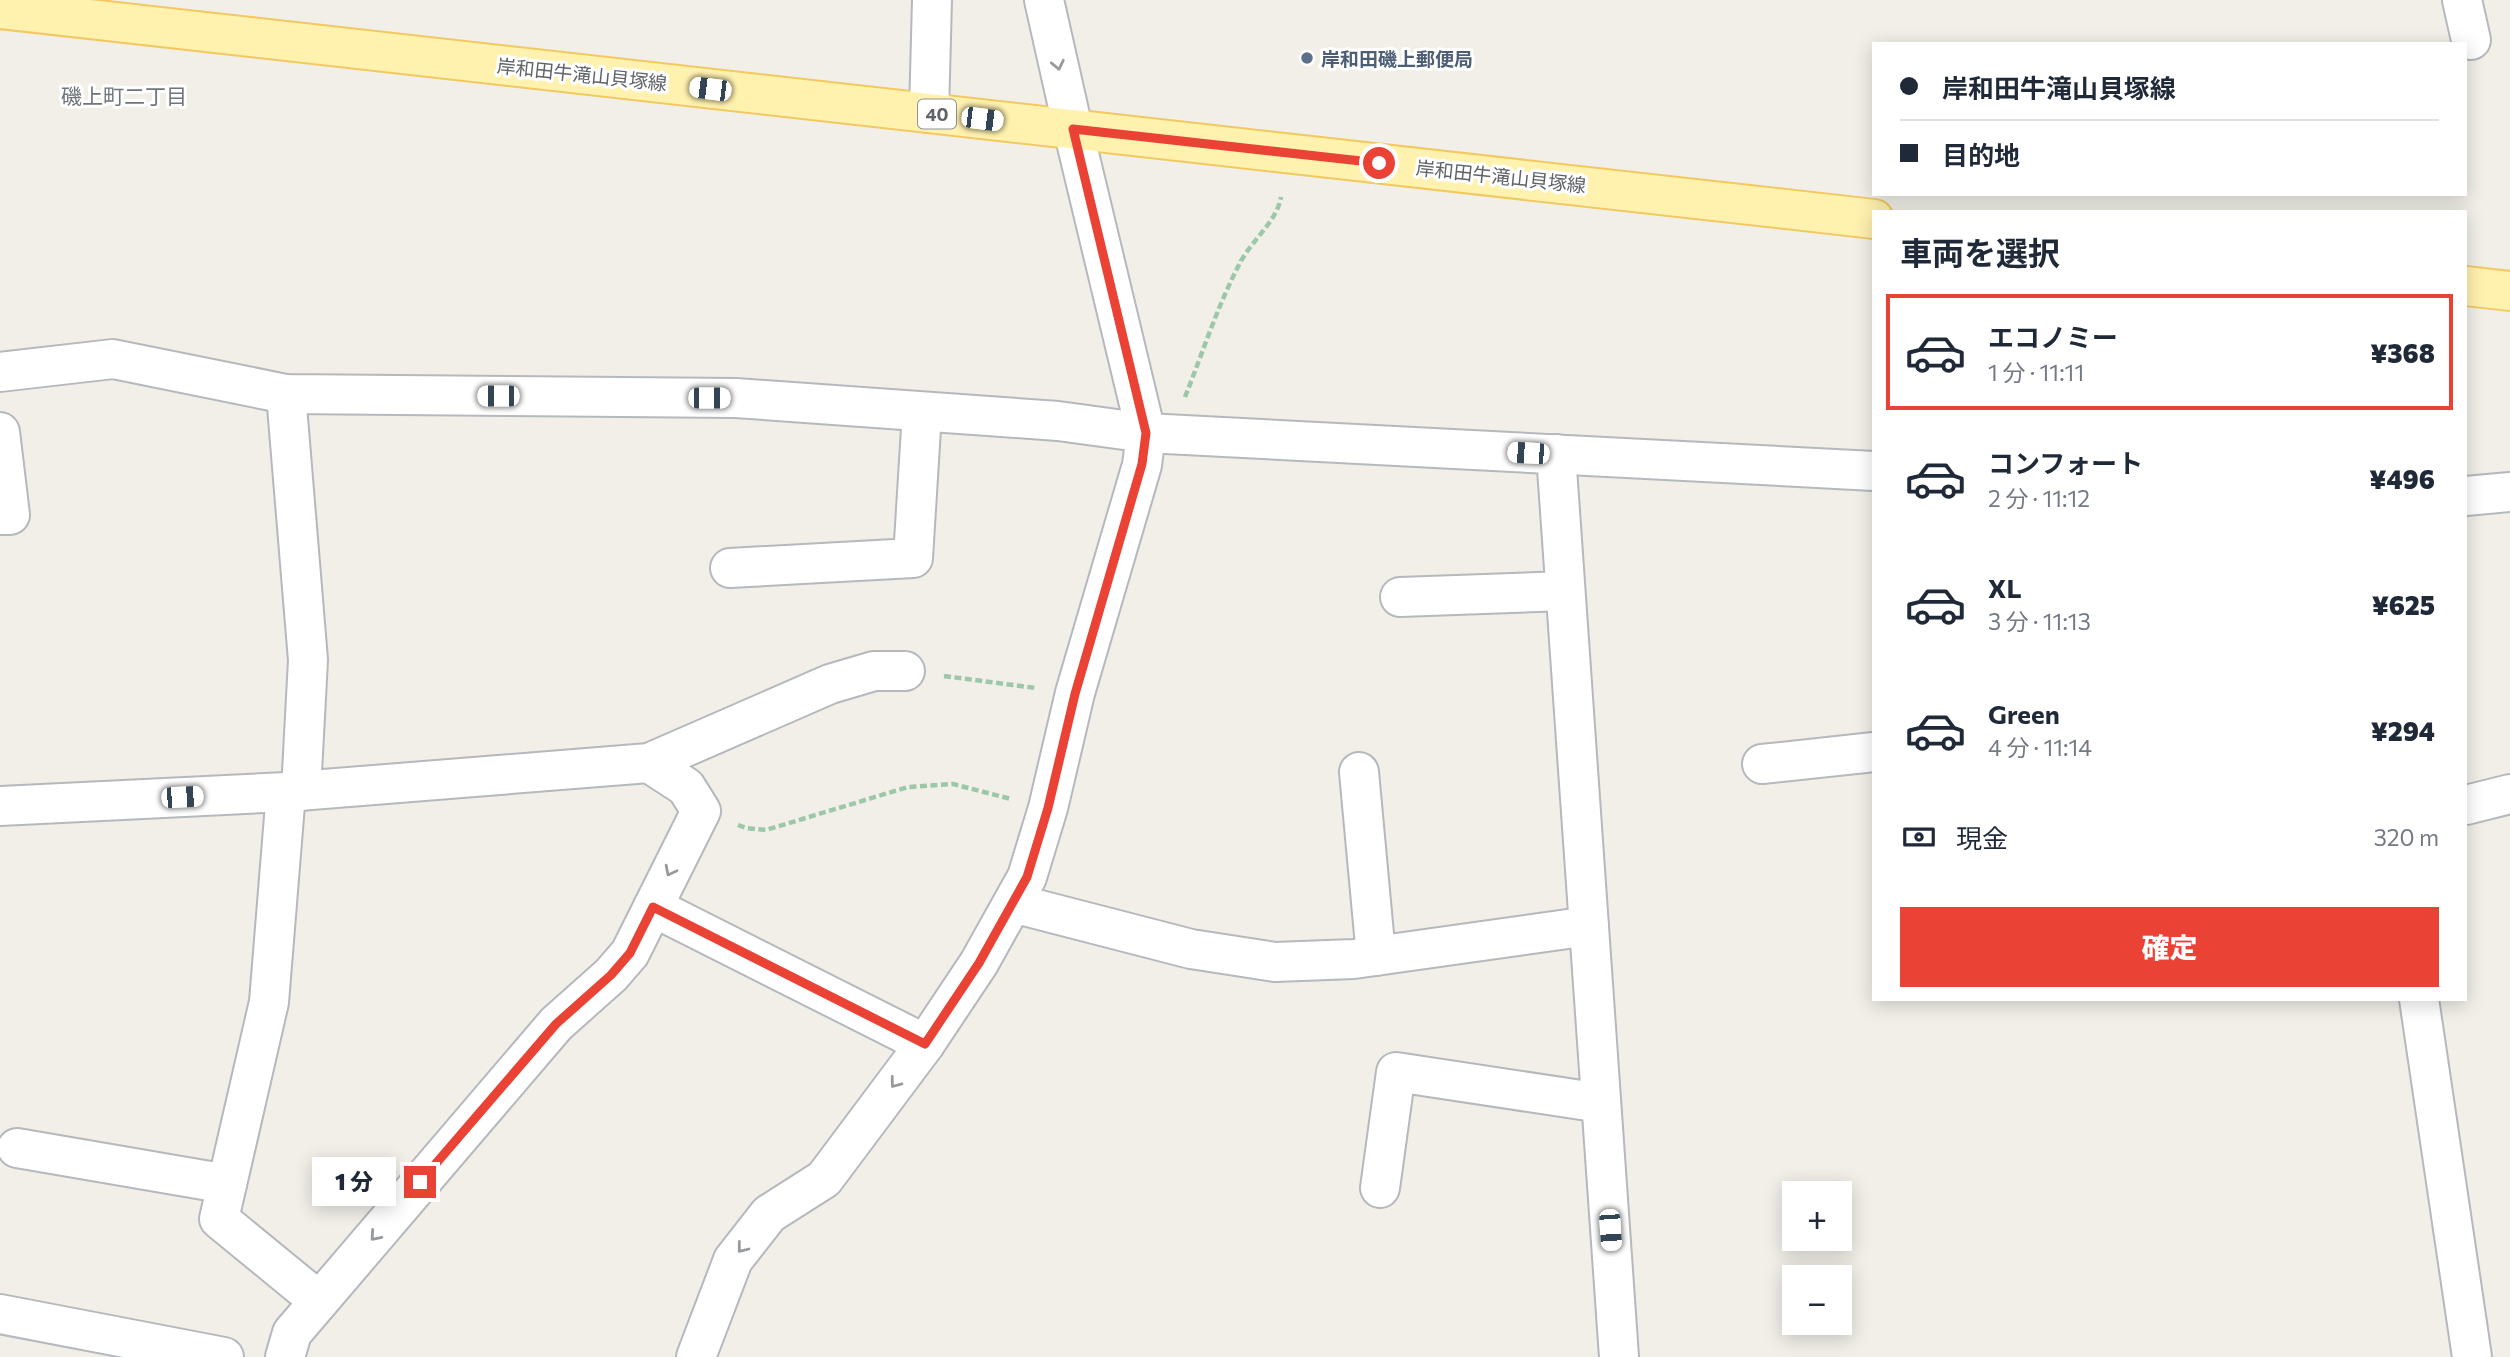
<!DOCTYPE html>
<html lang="ja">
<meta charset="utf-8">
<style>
:root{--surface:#fff;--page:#f6f6f7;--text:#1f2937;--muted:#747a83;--line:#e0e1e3;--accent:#ea4335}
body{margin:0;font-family:Commissioner,"Noto Sans JP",sans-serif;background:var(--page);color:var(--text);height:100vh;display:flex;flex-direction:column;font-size:26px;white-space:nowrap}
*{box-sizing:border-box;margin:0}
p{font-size:23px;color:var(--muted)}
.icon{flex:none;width:38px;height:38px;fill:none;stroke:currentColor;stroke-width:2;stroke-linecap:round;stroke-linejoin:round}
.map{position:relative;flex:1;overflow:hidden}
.side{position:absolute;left:1872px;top:210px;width:595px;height:791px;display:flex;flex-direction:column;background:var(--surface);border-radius:0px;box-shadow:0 4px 18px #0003}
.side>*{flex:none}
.banner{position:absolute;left:1872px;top:42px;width:595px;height:154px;border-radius:0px;box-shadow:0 4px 18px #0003;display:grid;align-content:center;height:154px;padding:0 28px;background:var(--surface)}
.controls{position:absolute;left:1782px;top:1181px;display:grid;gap:14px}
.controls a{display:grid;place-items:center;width:70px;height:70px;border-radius:0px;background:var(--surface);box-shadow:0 4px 18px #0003;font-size:35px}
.end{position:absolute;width:32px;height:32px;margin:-16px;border:9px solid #ea4335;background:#fff;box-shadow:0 0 0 4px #fff}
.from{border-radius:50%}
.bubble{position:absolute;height:49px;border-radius:0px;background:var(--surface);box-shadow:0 4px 18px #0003;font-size:23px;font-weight:800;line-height:49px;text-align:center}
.car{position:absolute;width:21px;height:42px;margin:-21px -10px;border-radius:9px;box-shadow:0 0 5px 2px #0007;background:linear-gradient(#fff 24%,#345 0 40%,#fff 0 76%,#345 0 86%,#fff 0)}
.banner b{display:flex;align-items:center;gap:24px;height:66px;font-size:26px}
.banner b+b{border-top:2px solid var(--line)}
.banner i{width:18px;height:18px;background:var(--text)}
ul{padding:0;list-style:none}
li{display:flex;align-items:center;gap:21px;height:116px;margin:0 14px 10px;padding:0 14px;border:4px solid transparent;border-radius:0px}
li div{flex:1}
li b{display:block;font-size:26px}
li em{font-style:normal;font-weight:800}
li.active{border-color:var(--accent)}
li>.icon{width:63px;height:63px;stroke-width:1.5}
h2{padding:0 28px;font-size:32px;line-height:84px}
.pay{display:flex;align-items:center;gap:18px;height:77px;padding:0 28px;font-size:26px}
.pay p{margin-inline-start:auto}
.cta{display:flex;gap:14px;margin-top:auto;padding:14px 28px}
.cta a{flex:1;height:80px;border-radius:0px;background:var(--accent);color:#fff;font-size:28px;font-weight:800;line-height:80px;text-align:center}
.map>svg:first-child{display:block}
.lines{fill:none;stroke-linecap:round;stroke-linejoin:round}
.minor-casing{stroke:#b5b8bc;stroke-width:42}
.major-casing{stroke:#f2c960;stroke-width:42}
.path{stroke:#9cc7a9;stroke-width:4.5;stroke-dasharray:7 3.5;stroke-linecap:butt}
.minor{stroke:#fff;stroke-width:38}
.major{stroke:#fff2af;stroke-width:38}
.oneway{stroke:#979a9d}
.route{stroke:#ea4335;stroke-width:9}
.service-dot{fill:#5c6f8a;stroke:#fff;stroke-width:2.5}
.labels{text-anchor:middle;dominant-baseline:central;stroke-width:6;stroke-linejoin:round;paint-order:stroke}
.shield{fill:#fff;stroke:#8f9295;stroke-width:2}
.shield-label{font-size:18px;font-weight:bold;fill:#5f6368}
.service-label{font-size:19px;font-weight:bold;fill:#4e5e75;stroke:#fff;text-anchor:start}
.street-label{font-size:19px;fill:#5f6368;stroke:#fff}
.neighbourhood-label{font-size:21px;fill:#70757a;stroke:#fff}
</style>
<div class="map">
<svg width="2510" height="1357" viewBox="0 0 2510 1357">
<rect width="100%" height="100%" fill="#f1efe8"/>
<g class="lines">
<defs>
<g id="minor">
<path d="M2462,0L2471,40"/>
<path d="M929,113L932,0"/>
<path d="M0,372L113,359L286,394L736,398L1058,421L1146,433L1874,471"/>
<path d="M286,394L308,660L301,791"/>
<path d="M0,432L10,515H0"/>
<path d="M1556,454L1619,1357"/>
<path d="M2466,496L2510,492"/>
<path d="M730,568L913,558L922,412"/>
<path d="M1400,597L1565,591"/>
<path d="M1762,764L1874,752"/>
<path d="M1359,772L1376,956"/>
<path d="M286,792L269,1002L219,1219L319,1301"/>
<path d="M2466,805L2510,794"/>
<path d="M0,806L286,792L649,763L830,684L874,671H905"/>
<path d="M1013,903L1191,949L1275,962L1354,959L1589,926"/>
<path d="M653,907L925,1044"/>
<path d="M2419,999L2472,1357"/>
<path d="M17,1148L227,1184"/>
<path d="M1380,1188L1396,1072L1601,1103"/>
<path d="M0,1314L224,1357"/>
<path d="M285,1357L292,1333L556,1024L611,975L630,953L701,811L686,787L649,763"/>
<path d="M696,1357L733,1260L769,1214L824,1179L925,1044L979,963L1027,877L1048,808L1075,693L1142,465L1146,433L1073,129L1044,0"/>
</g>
<g id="major">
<path d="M0,9L1874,219"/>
<path d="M2466,286L2510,291"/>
</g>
</defs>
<use href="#minor" class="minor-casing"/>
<use href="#major" class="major-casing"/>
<g class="path">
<path d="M1185,397C1203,352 1218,304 1241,261C1253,239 1277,221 1281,197"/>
<path d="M944,676L1036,688"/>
<path d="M738,825L746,828L766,830L908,787L953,784L1011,799"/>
</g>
<use href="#minor" class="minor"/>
<use href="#major" class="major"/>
</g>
<defs><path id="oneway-chevron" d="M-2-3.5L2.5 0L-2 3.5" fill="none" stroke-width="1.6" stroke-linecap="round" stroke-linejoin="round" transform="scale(1.75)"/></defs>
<g class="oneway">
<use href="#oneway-chevron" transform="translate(1058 65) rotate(78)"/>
<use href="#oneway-chevron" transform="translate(670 871) rotate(117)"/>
<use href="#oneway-chevron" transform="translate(895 1083) rotate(127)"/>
<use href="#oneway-chevron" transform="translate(375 1236) rotate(131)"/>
<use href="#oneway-chevron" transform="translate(742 1248) rotate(128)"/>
</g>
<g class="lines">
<path class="route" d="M420,1182L556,1024L611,975L630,953L653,907L925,1044L979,963L1027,877L1048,808L1075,694L1142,464L1146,433L1073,129L1379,163"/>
</g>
<circle class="service-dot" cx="1307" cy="58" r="7"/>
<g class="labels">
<rect class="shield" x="918" y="99.5" width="38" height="29" rx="5"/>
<g class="shield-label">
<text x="937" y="114">40</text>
</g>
<g class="service-label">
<text x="1321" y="58">岸和田磯上郵便局</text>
</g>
<g class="street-label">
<text transform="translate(582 74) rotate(6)">岸和田牛滝山貝塚線</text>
<text transform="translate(1501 176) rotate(6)">岸和田牛滝山貝塚線</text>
</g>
<g class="neighbourhood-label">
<text x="124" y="95">磯上町二丁目</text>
</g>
</g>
</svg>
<div class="controls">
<a>+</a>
<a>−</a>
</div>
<i class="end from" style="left:1379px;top:163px"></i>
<i class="end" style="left:420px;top:1182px"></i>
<div class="bubble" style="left:312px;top:1157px;width:84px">1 分</div>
<i class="car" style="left:710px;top:89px;rotate:277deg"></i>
<i class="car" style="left:982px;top:119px;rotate:97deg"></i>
<i class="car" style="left:498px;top:396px;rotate:270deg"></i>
<i class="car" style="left:709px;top:398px;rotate:90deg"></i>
<i class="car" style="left:1528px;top:453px;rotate:273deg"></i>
<i class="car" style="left:182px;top:797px;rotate:87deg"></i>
<i class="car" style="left:1610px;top:1230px;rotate:176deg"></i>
<div class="banner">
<b><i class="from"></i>岸和田牛滝山貝塚線</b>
<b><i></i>目的地</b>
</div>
<section class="side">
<h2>車両を選択</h2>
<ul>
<li class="active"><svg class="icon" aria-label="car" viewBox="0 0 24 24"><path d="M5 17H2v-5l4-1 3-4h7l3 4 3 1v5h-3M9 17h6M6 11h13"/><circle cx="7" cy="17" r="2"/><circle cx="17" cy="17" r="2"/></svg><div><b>エコノミー</b><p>1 分 · 11:11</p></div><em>¥368</em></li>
<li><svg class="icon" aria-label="car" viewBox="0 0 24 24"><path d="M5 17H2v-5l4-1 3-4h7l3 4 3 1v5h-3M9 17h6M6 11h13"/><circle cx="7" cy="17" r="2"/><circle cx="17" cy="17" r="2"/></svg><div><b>コンフォート</b><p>2 分 · 11:12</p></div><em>¥496</em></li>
<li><svg class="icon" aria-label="car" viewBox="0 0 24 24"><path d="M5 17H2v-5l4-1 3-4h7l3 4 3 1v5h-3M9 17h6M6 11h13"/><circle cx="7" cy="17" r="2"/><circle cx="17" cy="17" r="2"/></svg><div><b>XL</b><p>3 分 · 11:13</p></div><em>¥625</em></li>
<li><svg class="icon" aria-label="car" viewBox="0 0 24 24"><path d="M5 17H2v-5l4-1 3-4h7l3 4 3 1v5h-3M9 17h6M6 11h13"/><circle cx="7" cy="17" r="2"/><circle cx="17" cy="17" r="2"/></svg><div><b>Green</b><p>4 分 · 11:14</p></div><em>¥294</em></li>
</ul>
<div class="pay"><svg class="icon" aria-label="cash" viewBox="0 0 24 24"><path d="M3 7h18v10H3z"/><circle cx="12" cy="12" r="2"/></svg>現金<p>320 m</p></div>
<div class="cta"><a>確定</a></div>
</section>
</div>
